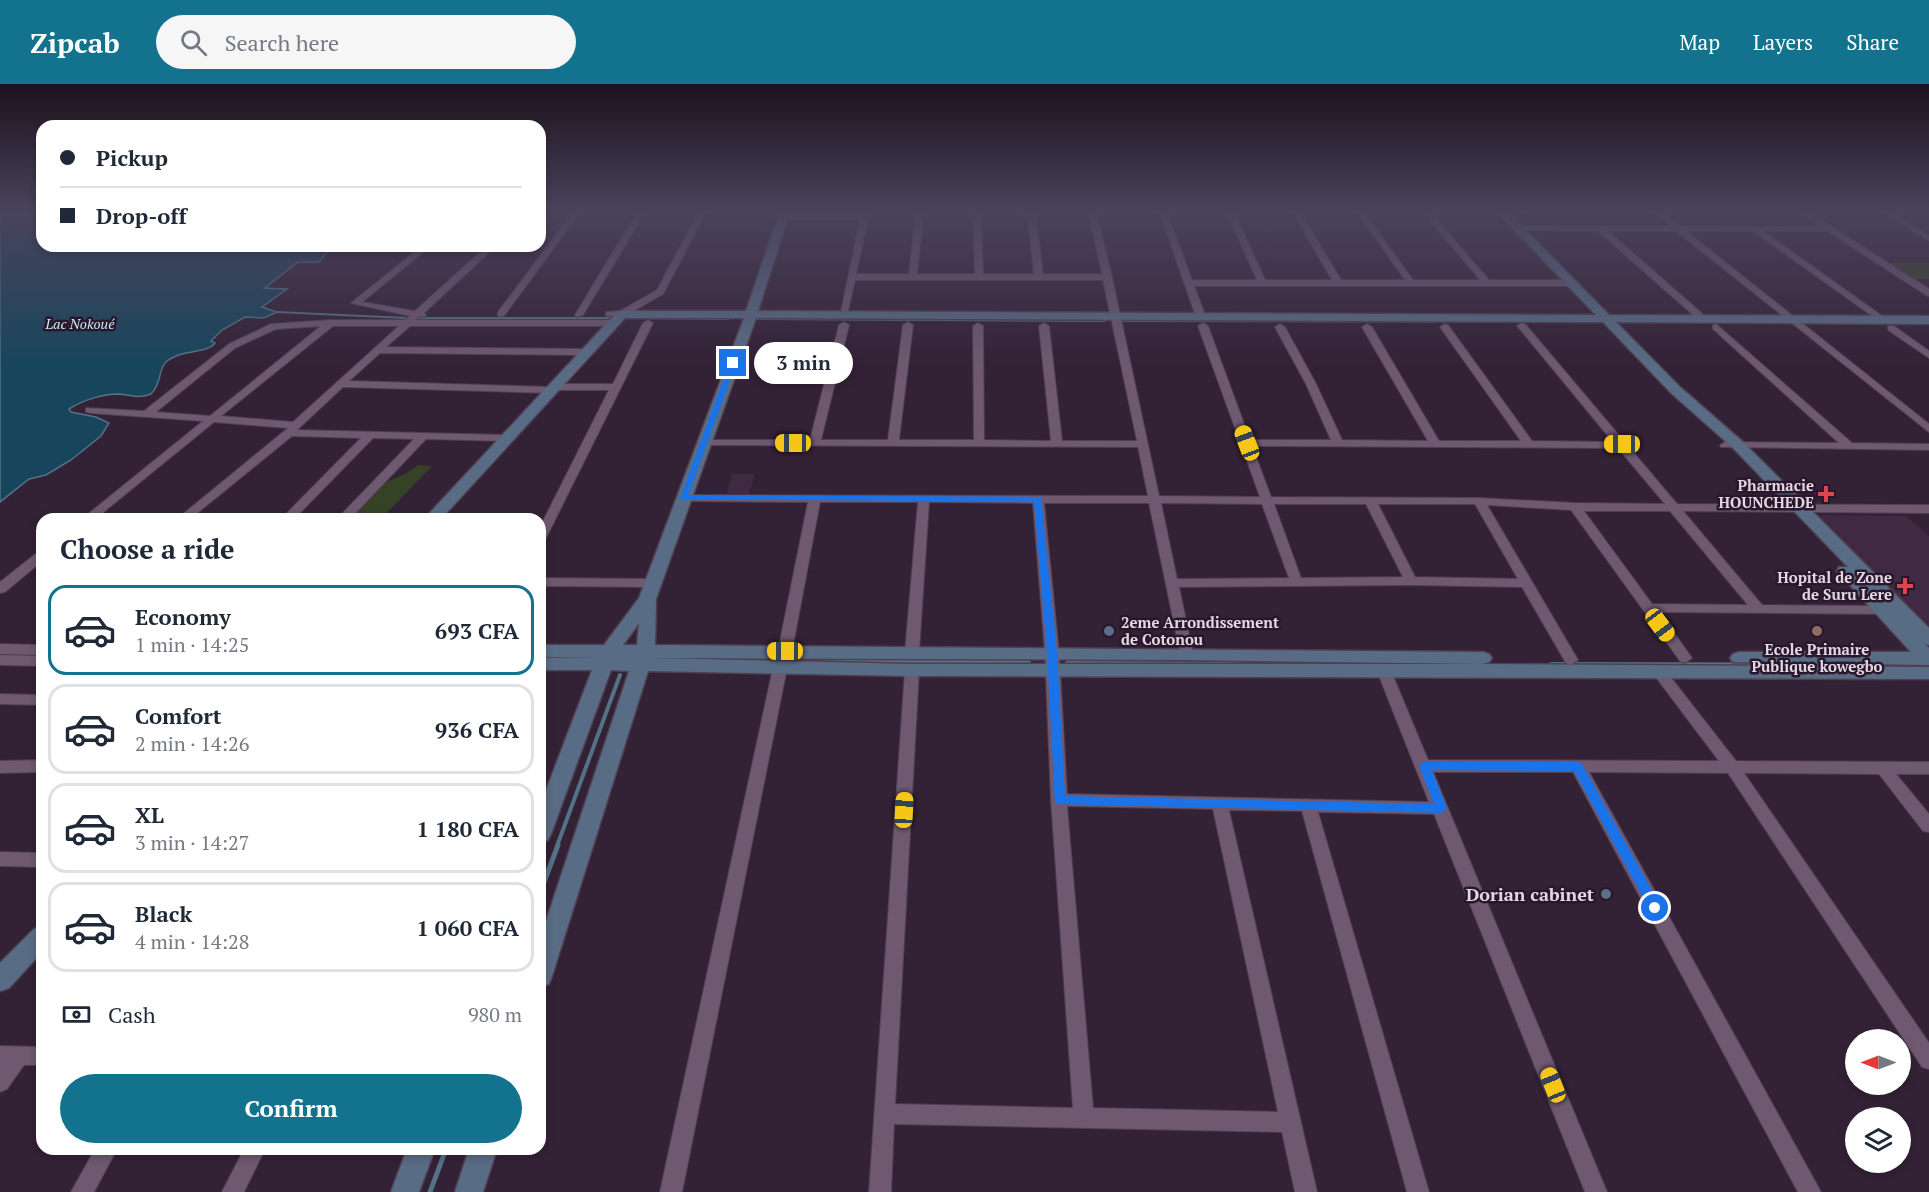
<!DOCTYPE html>
<meta charset="utf-8">
<style>
:root{--surface:#fff;--page:#f6f6f7;--text:#1f2937;--muted:#747a83;--line:#e0e1e3;--accent:#13728e}
body{margin:0;font-family:"PT Serif",serif;background:var(--page);color:var(--text);height:100vh;display:flex;flex-direction:column;font-size:22px;white-space:nowrap}
*{box-sizing:border-box;margin:0}
p{font-size:20px;color:var(--muted)}
.icon{flex:none;width:33px;height:33px;fill:none;stroke:currentColor;stroke-width:2;stroke-linecap:round;stroke-linejoin:round}
.map{position:relative;flex:1;overflow:hidden}
.sheet{position:absolute;left:36px;top:429px;width:510px;height:642px;display:flex;flex-direction:column;background:var(--surface);border-radius:18px;box-shadow:0 3px 9px #0003}
.sheet>*{flex:none}
.banner{position:absolute;left:36px;top:36px;width:510px;height:132px;border-radius:18px;box-shadow:0 3px 9px #0003;display:grid;align-content:center;height:132px;padding:0 24px;background:var(--surface)}
.needle{width:39px;rotate:270deg}
.tools{position:absolute;left:1845px;top:945px;display:grid;gap:12px}
.tools a{display:grid;place-items:center;width:66px;height:66px;border-radius:50%;background:var(--surface);box-shadow:0 3px 9px #0003;font-size:30px}
.end{position:absolute;width:27px;height:27px;margin:-14px;border:8px solid #1a73e8;background:#fff;box-shadow:0 0 0 3px #fff}
.from{border-radius:50%}
.bubble{position:absolute;height:42px;border-radius:21px;background:var(--surface);box-shadow:0 3px 9px #0003;font-size:20px;font-weight:700;line-height:42px;text-align:center}
.car{position:absolute;width:18px;height:36px;margin:-18px -9px;border-radius:8px;box-shadow:0 0 4px 2px #0007;background:linear-gradient(#f5c518 24%,#345 0 40%,#f5c518 0 76%,#345 0 86%,#f5c518 0)}
.banner b{display:flex;align-items:center;gap:21px;height:57px;font-size:22px}
.banner b+b{border-top:2px solid var(--line)}
.banner i{width:15px;height:15px;background:var(--text)}
ul{padding:0;list-style:none}
li{display:flex;align-items:center;gap:18px;height:90px;margin:0 12px 9px;padding:0 12px;border:3px solid var(--line);border-radius:18px}
li div{flex:1}
li b{display:block;font-size:22px}
li em{font-style:normal;font-weight:700}
li.on{border-color:var(--accent)}
li>.icon{width:54px;height:54px;stroke-width:1.5}
h2{padding:0 24px;font-size:27px;line-height:72px}
.pay{display:flex;align-items:center;gap:15px;height:66px;padding:0 24px;font-size:22px}
.pay p{margin-inline-start:auto}
.cta{display:flex;gap:12px;margin-top:auto;padding:12px 24px}
.cta a{flex:1;height:69px;border-radius:36px;background:var(--accent);color:#fff;font-size:24px;font-weight:700;line-height:69px;text-align:center}
header{display:flex;align-items:center;gap:36px;box-sizing:border-box;height:84px;padding:0 30px;background:var(--accent);color:#fff}
header strong{font-size:28px}
nav{display:flex;gap:33px;margin-inline-start:auto;font-size:21px}
.search{width:420px;height:54px;background:var(--page);display:flex;align-items:center;gap:15px;box-sizing:border-box;padding:0 21px;border-radius:33px;color:var(--muted);font-size:22px}
.map>svg:first-child{display:block}
.built{fill:#402942}
.green{fill:#354226}
.water{fill:#17465c;stroke:#547285;stroke-width:1.5}
.lines{fill:none;stroke-linecap:round;stroke-linejoin:round}
.stream-far2{stroke:#547285;stroke-width:2}
.stream-far1{stroke:#547285;stroke-width:4}
.stream{stroke:#547285;stroke-width:5}
.street-casing{stroke:#4f3f50;stroke-width:2}
.secondary-casing{stroke:#4f3f50;stroke-width:3}
.street{fill:#6e5970;fill-rule:evenodd}
.secondary{fill:#596c85;fill-rule:evenodd}
.route{fill:#1a73e8}
.health-dot{fill:#e0444e;stroke:#29182b;stroke-width:2}
.service-dot{fill:#5c6f8a;stroke:#29182b;stroke-width:2}
.education-dot{fill:#8d6e63;stroke:#29182b;stroke-width:2}
.labels{text-anchor:middle;dominant-baseline:central;stroke-width:5;stroke-linejoin:round;paint-order:stroke}
.far-water-label{font-size:14px;font-style:italic;fill:#c7e9fb;stroke:#29182b}
.poi-label{font-size:15px;font-weight:bold;fill:#e3d7e4;stroke:#29182b;text-anchor:end}
.near-poi-label{font-size:18px;font-weight:bold;fill:#e3d7e4;stroke:#29182b;text-anchor:end}
</style>
<header>
<strong>Zipcab</strong>
<div class="search"><svg class="icon" aria-label="search" viewBox="0 0 24 24"><circle cx="10" cy="10" r="6"/><path d="M15 15l6 6"/></svg>Search here</div>
<nav><a>Map</a><a>Layers</a><a>Share</a></nav>
</header>
<div class="map">
<svg width="1929" height="1108" viewBox="0 0 1929 1108">
<rect width="100%" height="100%" fill="#332135"/>
<g class="built">
<path d="M732,390H755L748,413H726Z"/>
<path d="M1811,431L1906,432L1929,452V551Z"/>
</g>
<g class="green">
<path d="M1890,179H1929V195H1915Z"/>
<path d="M418,381L432,382L381,435H352C361,422 374,404 389,397C400,391 408,390 418,381Z"/>
</g>
<path class="water" d="M0,127H42V162H332L319,178H298L265,204L287,205L262,223L277,228L264,234L245,233L222,246L211,257L215,259C207,270 182,265 167,277C158,284 162,300 151,310C139,315 131,311 119,310C103,310 83,316 69,325L71,328L96,333L109,339L101,352L71,376L46,391L29,395L0,418Z"/>
<g class="lines">
<g class="stream-far2">
<path d="M277,228L406,234"/>
<path d="M414,234H614"/>
<path d="M621,234L729,235"/>
<path d="M757,235L1105,237"/>
<path d="M1123,237L1597,238"/>
<path d="M1617,238H1692"/>
</g>
<g class="stream-far1">
<path d="M772,577L1029,578"/>
<path d="M1067,579L1384,580"/>
<path d="M1551,580L1920,581"/>
<path d="M557,762L620,591"/>
</g>
<g class="stream">
<path d="M540,809L558,761"/>
<path d="M430,1108L446,1065"/>
</g>
<defs>
<g id="street">
<path d="M574,127H581L504,232H498V228Z"/>
<path d="M638,127H646L583,231L576,233L575,231Z"/>
<path d="M699,127H707L663,210L625,232H606V228L620,227L657,206Z"/>
<path d="M862,127H870L856,190H909L916,127H924L917,190H975L973,127H981L983,190H1034L1027,127H1035L1043,190H1102L1088,127H1096L1112,193L1159,412L1260,413L1198,242L1203,239L1208,242L1250,356H1331L1306,300L1275,243L1280,240L1285,243L1316,300L1342,356L1428,357L1362,243L1367,240L1372,243L1439,357H1521L1440,243L1445,240L1448,241L1532,357L1613,358L1519,244L1517,242L1522,239L1525,240L1677,420L1929,421V429L1683,427L1762,521L1882,522L1889,526L1882,530L1659,528L1692,574L1685,579L1680,577L1571,426L1487,421L1578,576L1571,581L1566,579L1522,503L1411,501L1179,503L1193,570L1191,573H1181L1149,419H1044L1059,569L1067,710L1429,718L1377,587L1384,582L1391,587L1428,676L1719,677L1652,588L1650,585L1652,582H1662L1736,677L1929,678V690H1896L1929,730V748L1923,747L1879,690L1744,689L1929,959V985L1922,983L1728,689L1589,688L1821,1108H1798L1573,688H1433L1607,1108H1585L1434,730L1318,728L1429,1108H1407L1302,727L1229,726L1317,1108H1295L1282,1048L894,1040L891,1108H869L905,586L907,583L912,581L919,586L895,1020L1073,1024L1051,716L1045,569L1033,419L929,418L919,568L912,573L905,568L918,418H820L792,567L785,572L778,567L808,418L683,417L677,414L683,411L1148,412L1138,363L700,361V357L704,356H810L839,241L844,238L849,241L821,356H888L903,241L908,238L913,241L899,356H974L973,242L978,239L983,242L984,356L1051,357L1039,242L1044,239L1049,242L1062,357H1137L1103,196H855L847,231L840,233L860,135H784L780,133L784,131H861ZM1252,362L1618,364L1665,420L1575,419L1479,414L1271,413ZM1161,419L1262,420L1289,494L1177,495ZM1274,420H1366L1403,493L1301,494ZM1378,420H1475L1518,495L1415,493ZM1584,427H1670L1748,521L1652,520ZM1067,722L1213,725L1278,1028L1093,1024Z"/>
<path d="M1159,127H1167L1192,196H1257L1226,127H1234L1265,196H1332L1292,127H1300L1341,196H1405L1356,127H1363L1413,196H1480L1422,127H1429L1489,196H1574L1578,199L1574,202H1194L1206,233L1201,236L1196,233Z"/>
<path d="M1653,127H1661L1680,142L1820,143L1798,127H1807L1929,205V212L1926,211L1827,147H1763L1885,234L1887,236L1882,239L1753,147H1686L1929,340V348L1676,147H1608L1706,233V237H1700L1598,147L1519,146L1515,144L1519,142H1670Z"/>
<path d="M1881,127H1890L1929,152V157Z"/>
<path d="M422,162H431L362,218L415,227L487,162H496L424,229L426,231L425,233H419L416,236H614L619,239L614,242H410L386,263L585,265L590,268L585,271L380,269L349,297L548,303L553,300H613L643,239L648,236L653,239L544,458L540,459V443L609,306H555L550,309L343,303L297,346L506,351L511,354L506,357L426,355L350,435H337L414,355L373,354L294,435H281L361,354L292,352L190,435H177L288,344L214,338L95,435H82L203,337L90,329L86,328V324L144,327L229,260L271,240L331,236H405L410,232L351,219ZM321,242L210,332L156,328L235,264L276,245ZM333,242H399L293,338L221,332Z"/>
<path d="M1716,240L1852,359L1929,360V366L1721,363L1720,361L1725,358L1839,359L1713,245V241Z"/>
<path d="M1888,242H1894L1929,267V274L1888,246Z"/>
<path d="M42,467V477L5,508L0,509V498L38,468Z"/>
<path d="M540,494L653,495L659,499L653,503L540,502Z"/>
<path d="M0,560L42,561V571L0,570Z"/>
<path d="M0,571L42,572V582L0,581Z"/>
<path d="M780,579L787,584L682,1108H660L773,584Z"/>
<path d="M0,610L42,611V621L0,620Z"/>
<path d="M42,676V688L0,689V677Z"/>
<path d="M0,768L42,769V783L0,782Z"/>
<path d="M0,962L42,963V981H24L7,1005L0,1008Z"/>
<path d="M95,1065H117L94,1108H71Z"/>
<path d="M244,1065H265L244,1108H222Z"/>
</g>
<g id="secondary">
<path d="M780,127H790L758,227L1596,231L1496,127H1507L1609,231L1929,232V240L1616,238L1680,303L1743,358L1929,544V561L1925,560L1929,564V581L1733,578L1730,574L1733,570L1739,568H1911L1837,487L1839,483H1848L1733,364L1671,309L1603,238L756,234L656,515L655,561L1483,568L1489,570L1492,574L1489,578L1483,580L1929,583V595L910,592L648,587L552,892L549,900L540,903V855L629,587L611,586L551,750L548,756L540,759V722L592,586H540V574L597,573H540V561H604L639,514L744,234H625L441,435H424L618,227H746ZM639,539L637,561H623ZM652,574L1186,576L1482,580H910Z"/>
<path d="M42,842V868L9,904L0,907V879L34,845Z"/>
<path d="M407,1065H435L419,1108H391Z"/>
<path d="M469,1065H497L483,1108H455Z"/>
</g>
</defs>
<use href="#street" class="street-casing"/>
<use href="#secondary" class="secondary-casing"/>
<use href="#street" class="street"/>
<use href="#secondary" class="secondary"/>
</g>
<linearGradient id="sky" x2="0" y2="1"><stop stop-color="#1c121d"/><stop offset="0.45" stop-color="#4a435c"/><stop offset="1" stop-color="#4a435c" stop-opacity="0"/></linearGradient>
<rect width="1929" height="283" fill="url(#sky)"/>
<path class="route" d="M730,278L736,279L688,411L1041,413L1057,569L1065,712L1434,720L1419,682L1424,678H1578L1582,680L1660,821L1661,824L1660,828H1651L1574,687L1432,686L1447,724L1442,729L1055,720L1047,569L1034,418L680,415Z"/>
<g class="health-dot">
<path d="M1823 401h6v6h6v6h-6v6h-6v-6h-6v-6h6z"/>
<path d="M1902 493h6v6h6v6h-6v6h-6v-6h-6v-6h6z"/>
</g>
<g class="service-dot">
<circle cx="1109" cy="547" r="6"/>
<circle cx="1606" cy="810" r="6"/>
</g>
<circle class="education-dot" cx="1817" cy="547" r="6"/>
<g class="labels">
<g class="far-water-label">
<text x="80" y="239">Lac Nokoué</text>
</g>
<g class="poi-label">
<text x="1814" y="401">Pharmacie<tspan x="1814" dy="17">HOUNCHEDE</tspan></text>
<text x="1892" y="493">Hopital de Zone<tspan x="1892" dy="17">de Suru Lere</tspan></text>
<text x="1121" y="538" text-anchor="start">2eme Arrondissement<tspan x="1121" dy="17">de Cotonou</tspan></text>
<text x="1817" y="565" text-anchor="middle">Ecole Primaire<tspan x="1817" dy="17">Publique kowegbo</tspan></text>
</g>
<g class="near-poi-label">
<text x="1594" y="810">Dorian cabinet</text>
</g>
</g>
</svg>
<div class="tools">
<a><svg class="needle" viewBox="-14 -14 28 28"><path d="M0-13l5 13h-10z" fill="#e53935"/><path d="M0 13l5-13h-10z" fill="#747a83"/></svg></a>
<a><svg class="icon" aria-label="layers" viewBox="0 0 24 24"><path d="M12 4l9 5-9 5-9-5zM3 14l9 5 9-5"/></svg></a>
</div>
<i class="end from" style="left:1655px;top:824px"></i>
<i class="end" style="left:733px;top:279px"></i>
<div class="bubble" style="left:754px;top:258px;width:99px">3 min</div>
<i class="car" style="left:793px;top:359px;rotate:270deg"></i>
<i class="car" style="left:1247px;top:359px;rotate:339deg"></i>
<i class="car" style="left:1622px;top:360px;rotate:270deg"></i>
<i class="car" style="left:1660px;top:541px;rotate:143deg"></i>
<i class="car" style="left:785px;top:567px;rotate:270deg"></i>
<i class="car" style="left:904px;top:726px;rotate:3deg"></i>
<i class="car" style="left:1553px;top:1001px;rotate:338deg"></i>
<div class="banner">
<b><i class="from"></i>Pickup</b>
<b><i></i>Drop-off</b>
</div>
<section class="sheet">
<h2>Choose a ride</h2>
<ul>
<li class="on"><svg class="icon" aria-label="car" viewBox="0 0 24 24"><path d="M5 17H2v-5l4-1 3-4h7l3 4 3 1v5h-3M9 17h6M6 11h13"/><circle cx="7" cy="17" r="2"/><circle cx="17" cy="17" r="2"/></svg><div><b>Economy</b><p>1 min · 14:25</p></div><em>693 CFA</em></li>
<li><svg class="icon" aria-label="car" viewBox="0 0 24 24"><path d="M5 17H2v-5l4-1 3-4h7l3 4 3 1v5h-3M9 17h6M6 11h13"/><circle cx="7" cy="17" r="2"/><circle cx="17" cy="17" r="2"/></svg><div><b>Comfort</b><p>2 min · 14:26</p></div><em>936 CFA</em></li>
<li><svg class="icon" aria-label="car" viewBox="0 0 24 24"><path d="M5 17H2v-5l4-1 3-4h7l3 4 3 1v5h-3M9 17h6M6 11h13"/><circle cx="7" cy="17" r="2"/><circle cx="17" cy="17" r="2"/></svg><div><b>XL</b><p>3 min · 14:27</p></div><em>1 180 CFA</em></li>
<li><svg class="icon" aria-label="car" viewBox="0 0 24 24"><path d="M5 17H2v-5l4-1 3-4h7l3 4 3 1v5h-3M9 17h6M6 11h13"/><circle cx="7" cy="17" r="2"/><circle cx="17" cy="17" r="2"/></svg><div><b>Black</b><p>4 min · 14:28</p></div><em>1 060 CFA</em></li>
</ul>
<div class="pay"><svg class="icon" aria-label="cash" viewBox="0 0 24 24"><path d="M3 7h18v10H3z"/><circle cx="12" cy="12" r="2"/></svg>Cash<p>980 m</p></div>
<div class="cta"><a>Confirm</a></div>
</section>
</div>
